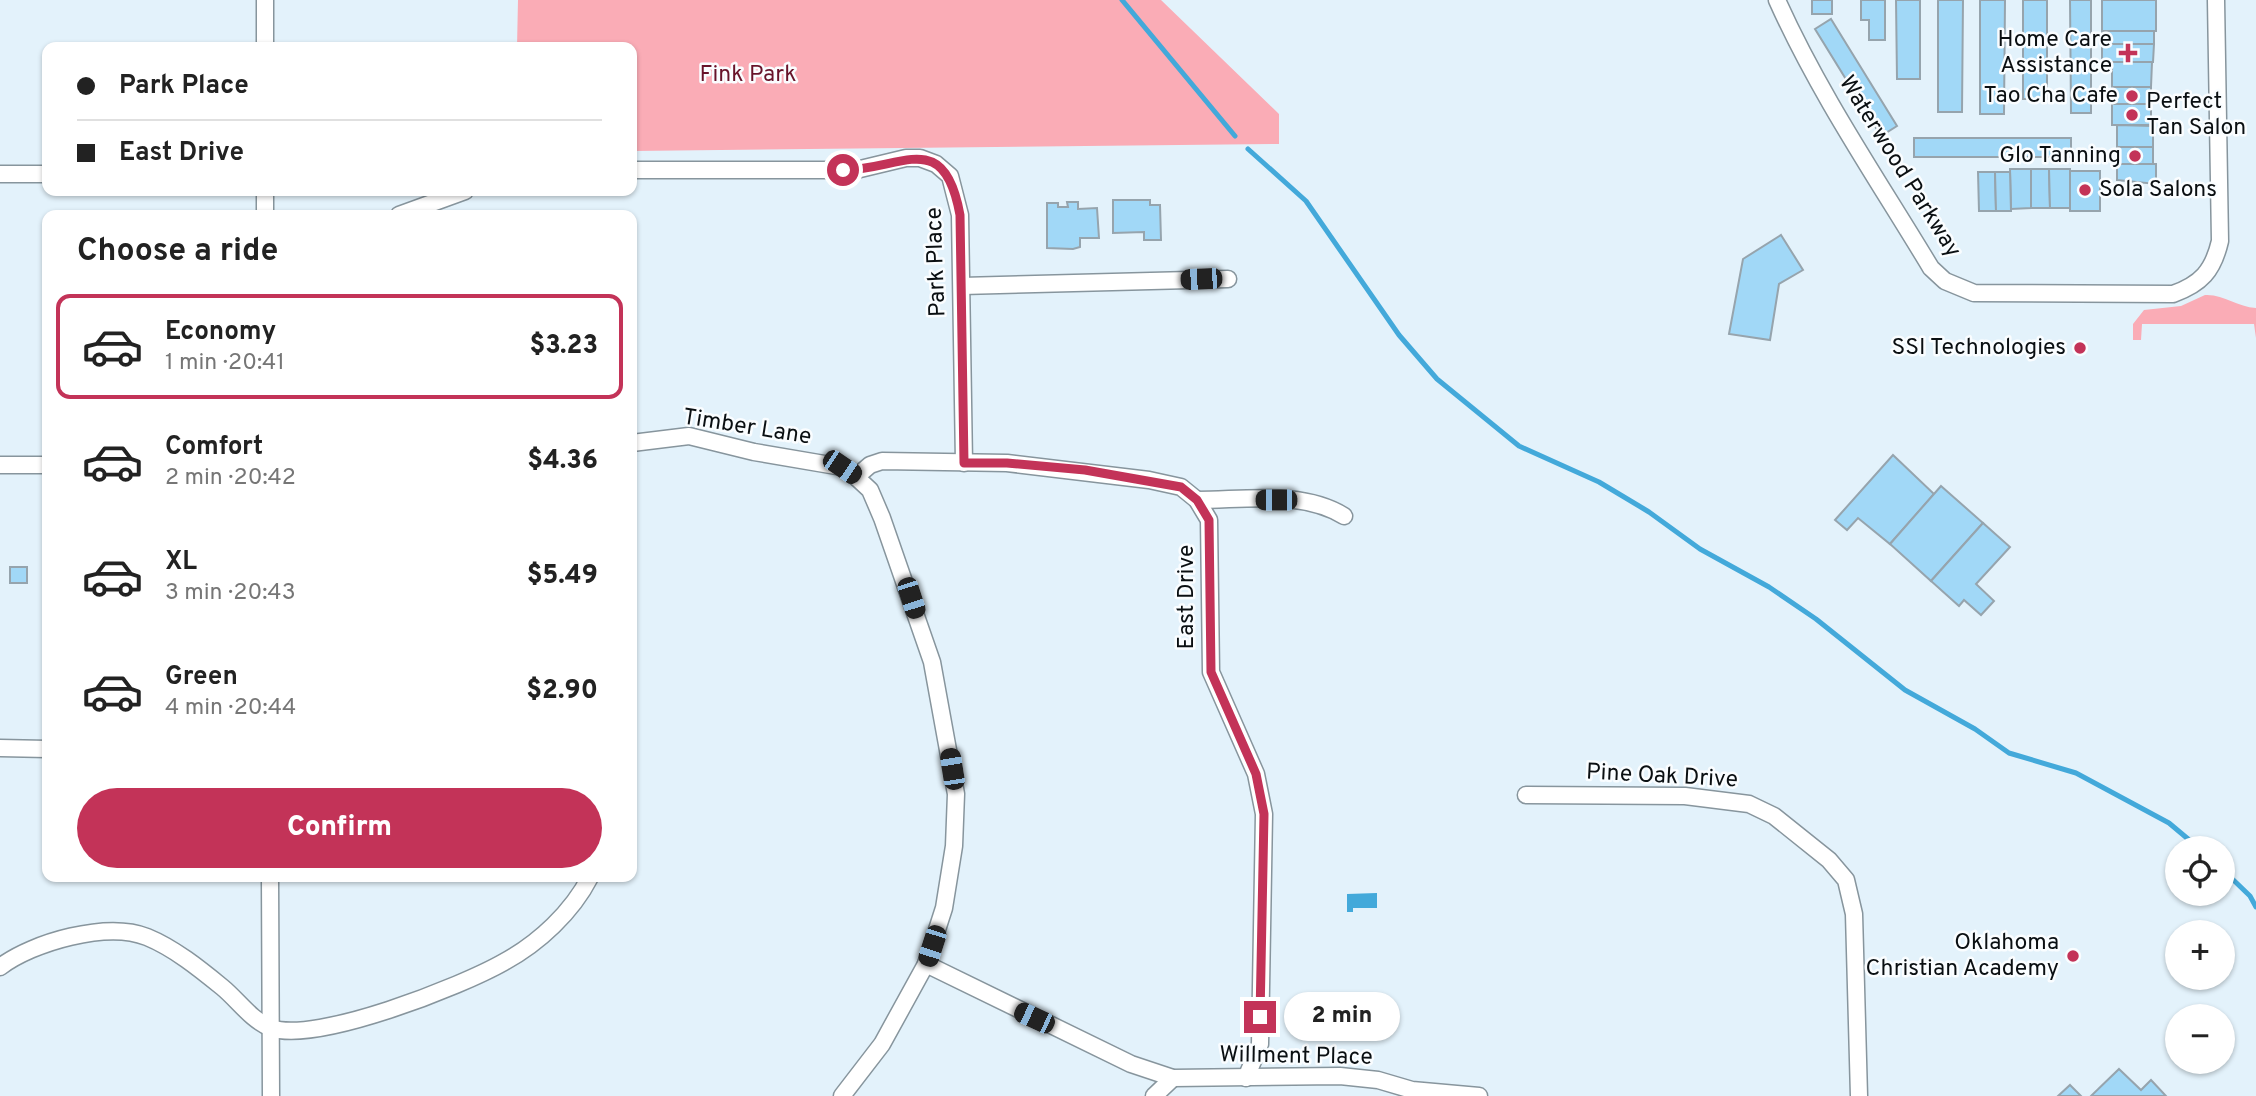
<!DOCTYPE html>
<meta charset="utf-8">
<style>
:root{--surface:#fff;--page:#f6f6f6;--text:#222;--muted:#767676;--line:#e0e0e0;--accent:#c33358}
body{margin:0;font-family:Overpass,sans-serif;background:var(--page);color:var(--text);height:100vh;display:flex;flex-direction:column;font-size:26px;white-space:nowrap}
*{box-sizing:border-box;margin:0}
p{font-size:23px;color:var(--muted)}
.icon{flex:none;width:38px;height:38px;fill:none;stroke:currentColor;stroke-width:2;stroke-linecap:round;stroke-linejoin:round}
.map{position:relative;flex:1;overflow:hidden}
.panel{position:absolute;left:42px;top:210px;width:595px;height:672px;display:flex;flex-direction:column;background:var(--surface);border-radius:14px;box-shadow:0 2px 5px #0004}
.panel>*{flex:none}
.hud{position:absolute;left:42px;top:42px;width:595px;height:154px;border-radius:14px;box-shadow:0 2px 5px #0004;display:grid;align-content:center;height:154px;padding:0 35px;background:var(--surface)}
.tools{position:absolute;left:2165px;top:836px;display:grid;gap:14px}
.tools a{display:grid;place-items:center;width:70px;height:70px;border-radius:50%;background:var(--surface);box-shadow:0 2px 5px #0004;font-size:35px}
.end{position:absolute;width:32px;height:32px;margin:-16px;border:9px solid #c33358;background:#fff;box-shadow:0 0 0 4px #fff}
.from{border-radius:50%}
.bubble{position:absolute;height:49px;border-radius:24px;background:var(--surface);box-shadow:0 2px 5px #0004;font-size:23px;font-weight:800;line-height:49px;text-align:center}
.car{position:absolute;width:21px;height:42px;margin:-21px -10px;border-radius:9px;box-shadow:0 0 5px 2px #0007;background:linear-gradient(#222 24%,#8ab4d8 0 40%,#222 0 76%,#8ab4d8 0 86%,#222 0)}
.hud b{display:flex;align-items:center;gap:24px;height:66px;font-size:26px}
.hud b+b{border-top:2px solid var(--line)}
.hud i{width:18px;height:18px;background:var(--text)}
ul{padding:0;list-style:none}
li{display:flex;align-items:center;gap:21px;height:105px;margin:0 14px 10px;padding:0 21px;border:4px solid transparent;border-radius:14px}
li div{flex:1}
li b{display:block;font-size:26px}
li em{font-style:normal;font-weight:800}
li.on{border-color:var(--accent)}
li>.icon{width:63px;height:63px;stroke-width:1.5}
h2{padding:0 35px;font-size:32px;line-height:84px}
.button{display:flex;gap:14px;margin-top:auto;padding:14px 35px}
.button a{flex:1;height:80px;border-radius:42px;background:var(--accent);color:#fff;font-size:28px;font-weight:800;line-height:80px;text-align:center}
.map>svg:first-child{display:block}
.green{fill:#faacb6}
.water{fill:#43a9da}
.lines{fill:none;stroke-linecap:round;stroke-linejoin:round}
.stream{stroke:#43a9da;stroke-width:5}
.building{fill:#a1d8f7;stroke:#96a4ad;stroke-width:2}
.minor-casing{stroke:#87959d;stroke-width:19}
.minor{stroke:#fff;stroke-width:16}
.route{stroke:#c33358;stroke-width:9}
.poi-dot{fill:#c33358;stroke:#fafdff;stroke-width:2.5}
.labels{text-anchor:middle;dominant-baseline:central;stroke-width:5;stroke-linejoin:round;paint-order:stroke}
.poi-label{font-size:23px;fill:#0a0f12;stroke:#fafdff;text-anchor:end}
.park-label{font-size:23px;fill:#68132a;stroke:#fafdff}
.street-label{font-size:23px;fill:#0a0f12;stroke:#fafdff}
</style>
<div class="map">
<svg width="2256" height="1096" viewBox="0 0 2256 1096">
<rect width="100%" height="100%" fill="#e3f2fb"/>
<g class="green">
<path d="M518,0H1161L1279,114V144L632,151V47H517Z"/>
<path d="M2205,295C2224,294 2237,307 2256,308V338L2254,324H2142L2141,340H2133V324L2144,310L2181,306Z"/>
</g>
<path class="water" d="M1377,893V908H1353V912H1347V894Z"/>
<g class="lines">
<g class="stream">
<path d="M1122,0L1235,136"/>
<path d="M1248,149L1306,201L1399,335L1437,379L1519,446L1599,482L1649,512L1700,549L1769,587L1816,619L1905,690L1975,729L2009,753L2076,773L2169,823L2200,849"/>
<path d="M2222,869L2250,896L2256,907"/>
</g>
</g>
<g class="building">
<rect x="1812" y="0" width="20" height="14"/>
<path d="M1861,0H1885V40H1869V20H1861Z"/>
<path d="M1896,0H1920V79H1897Z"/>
<path d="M1938,0H1963L1962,112H1938Z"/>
<path d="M1980,0H2005L2004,114H1980Z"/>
<rect x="2023" y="0" width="24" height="99"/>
<path d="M2070,0H2091V113H2071Z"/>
<rect x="2102" y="0" width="54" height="31"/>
<path d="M1831,19L1897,126L1881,136L1815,29Z"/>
<rect x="2102" y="31" width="52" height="13"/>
<path d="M2102,44H2154L2153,62H2102Z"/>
<path d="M2112,62H2152L2151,87H2112Z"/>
<rect x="2112" y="87" width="39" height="17"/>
<rect x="2112" y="104" width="39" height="21"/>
<path d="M2117,125L2153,126V147H2117Z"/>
<rect x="1914" y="138" width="157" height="19"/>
<rect x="2117" y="147" width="36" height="17"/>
<path d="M2117,164H2156V184L2117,180Z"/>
<path d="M2010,169H2031V208L2011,209Z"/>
<path d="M2031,169H2049L2050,208H2031Z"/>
<path d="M2049,169H2070V208H2050Z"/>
<rect x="2070" y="171" width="30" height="40"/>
<path d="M1978,172H1995L1996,211H1979Z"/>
<path d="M1995,172H2010L2011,211H1996Z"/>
<path d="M1113,200H1150V205H1160L1161,240H1144V232L1113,233Z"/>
<path d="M1067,202H1078V209L1097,208L1099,238H1080V247L1073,249L1047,248V203H1058V207H1068Z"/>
<path d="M1781,235L1803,270L1779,284L1770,340L1729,334L1743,259Z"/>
<path d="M1893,455L1934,494L1890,544L1858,518L1847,530L1835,520Z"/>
<path d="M1941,486L1983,523L1931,581L1890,544Z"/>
<path d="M1983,523L2010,547L1976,584L1994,601L1981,615L1964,600L1959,606L1931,581Z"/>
<rect x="10" y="567" width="17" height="16"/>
<path d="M2119,1069L2141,1090L2151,1080L2166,1096H2091Z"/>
<path d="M2070,1085L2081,1096H2058Z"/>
</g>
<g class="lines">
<defs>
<g id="minor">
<path d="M1777,0C1819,94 1878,180 1931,268L1945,281L1974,293L2173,294C2201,284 2213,271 2220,241L2216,0"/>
<path d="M265,47V0"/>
<path d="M632,170H856L906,158H920L936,164L950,176L960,215L964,463"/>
<path d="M0,174H47"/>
<path d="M265,215V191"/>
<path d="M399,215L465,191"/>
<path d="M962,286L1228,279"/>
<path d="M632,443L689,436L754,452L842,467L856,477L870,490L882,518L932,662L956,794L954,846L944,908L926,964L882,1044L842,1096"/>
<path d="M0,465H47"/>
<path d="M856,477L870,465L882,461L1007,463L1149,480L1181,487L1197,500L1209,520L1211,672L1256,774L1264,814L1260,1044L1246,1078"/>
<path d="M1197,500C1245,500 1302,490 1344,516"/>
<path d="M0,748L47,749"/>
<path d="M1526,795L1685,796L1749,804L1774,816L1829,860L1846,880L1854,914L1859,1096"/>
<path d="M270,877L271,1096"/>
<path d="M926,964L1131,1064L1173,1078L1340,1076L1378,1080L1412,1090L1479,1096"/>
<path d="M0,967C33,942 107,921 147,937C174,948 200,969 222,987C238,1000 251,1020 271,1028C316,1044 462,986 504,962C539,943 572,912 590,877"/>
<path d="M1154,1096L1173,1078"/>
</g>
</defs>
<use href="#minor" class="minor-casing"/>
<use href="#minor" class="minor"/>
</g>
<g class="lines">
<path class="route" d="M843,170C901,170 944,126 960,215L964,463H1007L1085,470L1181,487L1197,500L1209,520L1211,672L1256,774L1264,814L1260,1017"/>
</g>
<g class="poi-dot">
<path d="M2124.5 42.5h7v7h7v7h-7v7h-7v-7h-7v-7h7z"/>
<circle cx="2132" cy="96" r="7"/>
<circle cx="2132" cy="115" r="7"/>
<circle cx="2135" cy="156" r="7"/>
<circle cx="2085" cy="190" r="7"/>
<circle cx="2080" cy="348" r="7"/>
<circle cx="2073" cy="956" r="7"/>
</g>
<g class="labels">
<g class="poi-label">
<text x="2112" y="40">Home Care<tspan x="2112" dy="26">Assistance</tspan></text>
<text x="2118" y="96">Tao Cha Cafe</text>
<text x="2146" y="102" text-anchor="start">Perfect<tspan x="2146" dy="26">Tan Salon</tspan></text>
<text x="2121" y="156">Glo Tanning</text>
<text x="2099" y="190" text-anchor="start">Sola Salons</text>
<text x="2066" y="348">SSI Technologies</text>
<text x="2059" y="943">Oklahoma<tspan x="2059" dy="26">Christian Academy</tspan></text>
</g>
<g class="park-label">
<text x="748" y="75">Fink Park</text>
</g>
<g class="street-label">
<text transform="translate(1899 167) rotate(58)">Waterwood Parkway</text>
<text transform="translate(937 262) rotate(-92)">Park Place</text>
<text transform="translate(747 428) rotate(9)">Timber Lane</text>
<text transform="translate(1187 597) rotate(-90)">East Drive</text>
<text transform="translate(1662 777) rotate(3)">Pine Oak Drive</text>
<text transform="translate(1296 1057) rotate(1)">Willment Place</text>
</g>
</g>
</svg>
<div class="tools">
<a><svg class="icon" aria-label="locate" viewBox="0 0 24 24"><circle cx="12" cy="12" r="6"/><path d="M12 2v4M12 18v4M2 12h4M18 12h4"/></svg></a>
<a>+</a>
<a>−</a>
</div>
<i class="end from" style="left:843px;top:170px"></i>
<i class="end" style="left:1260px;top:1017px"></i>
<div class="bubble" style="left:1284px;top:992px;width:116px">2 min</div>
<i class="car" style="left:1201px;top:279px;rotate:268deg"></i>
<i class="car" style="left:842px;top:467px;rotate:124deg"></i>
<i class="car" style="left:1276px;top:500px;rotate:270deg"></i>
<i class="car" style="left:911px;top:598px;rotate:162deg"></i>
<i class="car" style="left:952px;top:769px;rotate:351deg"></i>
<i class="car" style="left:932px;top:946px;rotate:198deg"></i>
<i class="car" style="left:1034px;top:1018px;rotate:295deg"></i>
<div class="hud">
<b><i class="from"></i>Park Place</b>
<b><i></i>East Drive</b>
</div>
<section class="panel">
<h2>Choose a ride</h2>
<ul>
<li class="on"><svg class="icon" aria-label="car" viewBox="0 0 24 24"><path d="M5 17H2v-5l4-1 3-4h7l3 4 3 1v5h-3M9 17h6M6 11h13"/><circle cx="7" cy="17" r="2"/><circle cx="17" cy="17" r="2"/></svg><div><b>Economy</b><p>1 min · 20:41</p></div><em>$3.23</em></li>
<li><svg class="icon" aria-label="car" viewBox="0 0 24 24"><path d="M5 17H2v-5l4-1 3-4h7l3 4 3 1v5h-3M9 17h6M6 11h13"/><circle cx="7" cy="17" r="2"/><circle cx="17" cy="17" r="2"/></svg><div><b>Comfort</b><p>2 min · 20:42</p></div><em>$4.36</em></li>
<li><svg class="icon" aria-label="car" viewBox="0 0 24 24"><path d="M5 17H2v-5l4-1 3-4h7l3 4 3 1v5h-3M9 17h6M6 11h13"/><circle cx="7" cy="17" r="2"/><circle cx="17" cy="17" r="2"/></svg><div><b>XL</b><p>3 min · 20:43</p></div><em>$5.49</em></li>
<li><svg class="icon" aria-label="car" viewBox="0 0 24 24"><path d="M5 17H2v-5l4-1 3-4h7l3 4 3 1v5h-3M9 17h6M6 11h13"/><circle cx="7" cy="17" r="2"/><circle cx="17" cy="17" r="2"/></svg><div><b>Green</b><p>4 min · 20:44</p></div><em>$2.90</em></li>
</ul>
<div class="button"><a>Confirm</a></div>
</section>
</div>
